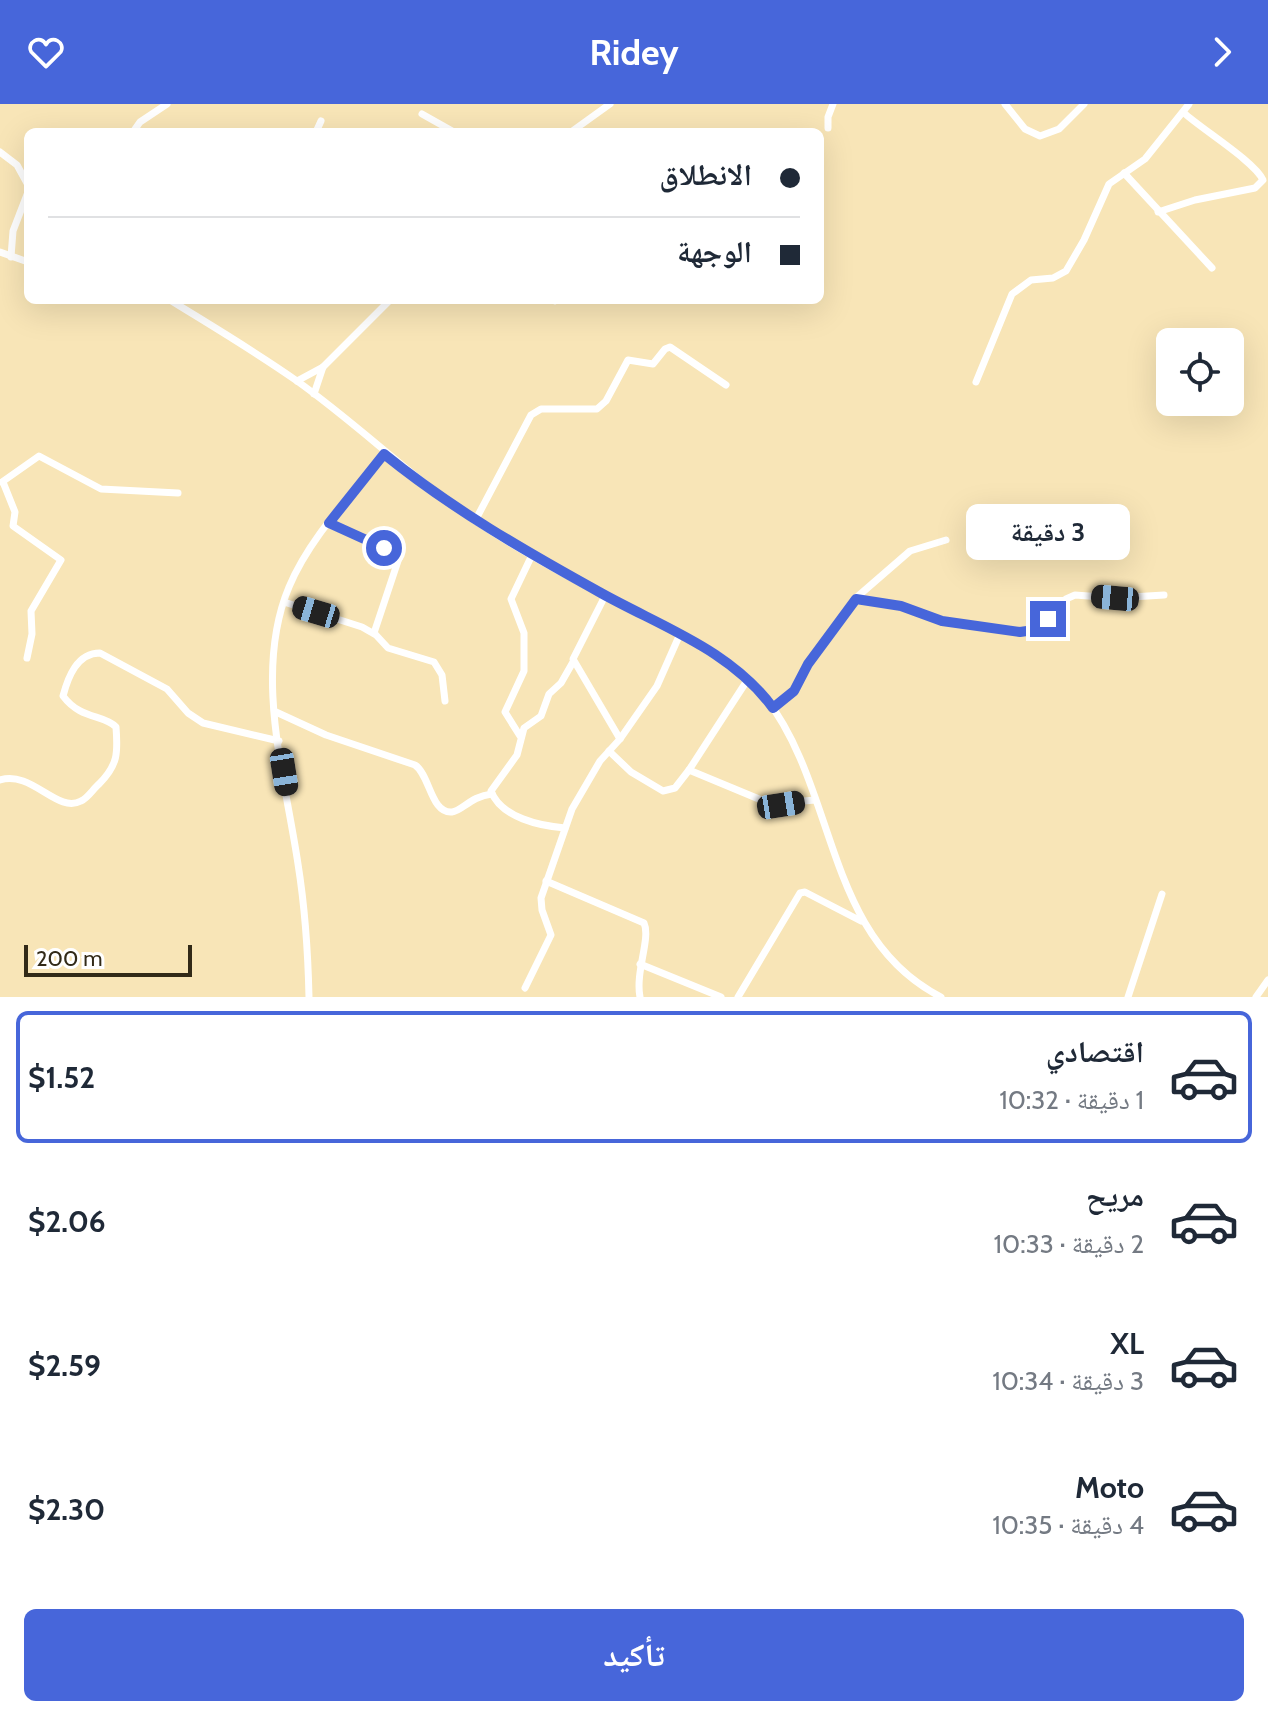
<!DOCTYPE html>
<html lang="ar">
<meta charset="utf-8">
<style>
:root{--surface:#fff;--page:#f6f6f7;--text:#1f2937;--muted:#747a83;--line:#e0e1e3;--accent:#4766da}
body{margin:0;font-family:Cabin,"Noto Naskh Arabic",sans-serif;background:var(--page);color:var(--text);direction:rtl;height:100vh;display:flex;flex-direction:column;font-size:30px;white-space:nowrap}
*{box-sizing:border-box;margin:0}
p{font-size:26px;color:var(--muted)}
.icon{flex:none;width:44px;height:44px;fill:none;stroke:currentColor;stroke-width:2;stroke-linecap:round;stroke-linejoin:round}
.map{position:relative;height:893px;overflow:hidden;direction:ltr}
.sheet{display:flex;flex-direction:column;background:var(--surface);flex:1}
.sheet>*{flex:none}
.guide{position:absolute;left:24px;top:24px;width:800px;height:176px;border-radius:12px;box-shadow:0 8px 32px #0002;direction:rtl;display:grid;align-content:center;height:176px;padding:0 24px;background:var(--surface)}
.buttons{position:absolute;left:1156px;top:224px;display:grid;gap:16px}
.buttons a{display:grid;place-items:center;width:88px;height:88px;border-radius:12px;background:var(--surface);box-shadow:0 8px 32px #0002;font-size:40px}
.scale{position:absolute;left:24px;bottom:20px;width:168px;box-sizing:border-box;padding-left:8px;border:4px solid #322a18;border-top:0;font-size:22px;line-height:28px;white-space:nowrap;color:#322a18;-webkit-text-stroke:6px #fff;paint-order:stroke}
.end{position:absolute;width:36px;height:36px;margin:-18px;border:10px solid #4766da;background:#fff;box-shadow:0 0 0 4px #fff}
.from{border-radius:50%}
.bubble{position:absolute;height:56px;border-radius:12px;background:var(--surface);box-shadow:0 8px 32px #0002;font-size:26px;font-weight:700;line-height:56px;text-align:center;direction:rtl}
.car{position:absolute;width:24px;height:48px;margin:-24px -12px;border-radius:10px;box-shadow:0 0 6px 2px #0007;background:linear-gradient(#222 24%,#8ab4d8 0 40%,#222 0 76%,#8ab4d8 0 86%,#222 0)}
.guide b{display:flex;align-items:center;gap:28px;height:76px;font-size:30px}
.guide b+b{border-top:2px solid var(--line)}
.guide i{width:20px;height:20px;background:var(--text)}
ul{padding:14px 0 0;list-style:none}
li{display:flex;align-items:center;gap:24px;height:132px;margin:0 16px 12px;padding:0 8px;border:4px solid transparent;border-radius:12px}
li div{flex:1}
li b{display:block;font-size:30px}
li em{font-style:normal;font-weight:700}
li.active{border-color:var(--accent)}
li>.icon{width:72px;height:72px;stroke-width:1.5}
.action{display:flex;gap:16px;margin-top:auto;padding:16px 24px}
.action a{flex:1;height:92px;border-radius:12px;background:var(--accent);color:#fff;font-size:32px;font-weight:700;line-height:92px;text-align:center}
header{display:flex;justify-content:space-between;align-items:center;height:104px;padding:0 24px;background:var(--accent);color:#fff;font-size:36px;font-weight:700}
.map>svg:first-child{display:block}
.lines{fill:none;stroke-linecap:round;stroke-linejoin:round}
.minor{stroke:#fff;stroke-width:7}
.route{stroke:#4766da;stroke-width:10}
</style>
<header><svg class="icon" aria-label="forward" viewBox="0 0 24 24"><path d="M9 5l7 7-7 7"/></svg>Ridey<svg class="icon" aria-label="heart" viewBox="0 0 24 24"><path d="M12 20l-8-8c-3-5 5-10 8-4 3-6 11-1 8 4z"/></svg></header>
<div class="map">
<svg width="1268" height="893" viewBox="0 0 1268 893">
<rect width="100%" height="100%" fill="#f8e5b7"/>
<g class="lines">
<g class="minor">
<path d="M1005,0L1025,25L1040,32L1059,25L1084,0"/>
<path d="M422,10L454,28"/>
<path d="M828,24V13L833,0"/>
<path d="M133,28L140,18L167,0"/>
<path d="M316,28L321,17"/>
<path d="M571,28L610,0"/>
<path d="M0,48L17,61L28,81"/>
<path d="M1124,69L1212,164"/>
<path d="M1158,108L1195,96L1255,84L1263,76C1255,58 1203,26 1184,9"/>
<path d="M0,148L28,158"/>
<path d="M11,153L13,127L28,88"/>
<path d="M170,196C212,222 256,248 297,277C363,324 419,381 488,425C529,452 575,476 619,499C670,525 729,547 765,593C838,686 824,833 941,893"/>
<path d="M552,196L555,197"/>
<path d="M297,277L323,263L390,196"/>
<path d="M976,278L1012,190L1031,176L1053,174L1066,167L1084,136L1109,80L1145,55L1189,0"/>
<path d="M314,290L323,263"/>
<path d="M2,378L39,352L101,385L178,389"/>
<path d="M3,378L15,408L13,422L61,456L31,507L32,530L27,554"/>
<path d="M475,417L531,311L541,305H597L606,297L628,256L653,260L665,245L670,243L726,281"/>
<path d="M329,419L390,446L399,454L374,529"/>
<path d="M605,492L573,555L620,635"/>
<path d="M857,493L910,447L946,436"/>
<path d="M284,498L362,523L376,531L388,544L434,558L442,571L445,597"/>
<path d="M773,604L794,587L808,560L856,495L901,502L942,517L1020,528L1038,523L1066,495L1075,491L1115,494L1164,491"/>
<path d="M276,608L326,631L415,661C430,671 431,710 452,708C462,707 471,692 492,690"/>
<path d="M520,632L505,608L524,567V529L511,495L532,451"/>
<path d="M609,647L631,668L663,687L675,684L689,666L771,700L815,696"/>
<path d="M689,666L748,575"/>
<path d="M0,676C32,666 57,710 81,697C88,694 93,685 99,680C118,661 118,649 116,623C103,610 81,616 63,592C68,573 77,549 100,549L167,585L188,609L203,619L279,637"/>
<path d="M565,724C541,722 501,714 491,687L517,651L524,624L541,612L549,590L561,579L573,558"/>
<path d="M546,777L644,819C651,834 635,868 640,893"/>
<path d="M640,860L721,893"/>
<path d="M525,884L551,831L542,806L541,794L572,705L600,657L620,635L657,582L680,530"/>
<path d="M309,893C308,848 305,804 298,760C285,672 253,569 289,483C310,433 351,392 384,350"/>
<path d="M738,893L800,789L805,788L861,817"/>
<path d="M1128,893L1162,790"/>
<path d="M1256,893L1268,876"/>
</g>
</g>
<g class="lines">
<path class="route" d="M384,444L329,419L384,350C452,405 525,447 601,489C662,523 731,546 773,604L794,587L808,560L856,495L901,502L942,517L1020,528L1034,526L1048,515"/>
</g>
</svg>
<div class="buttons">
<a><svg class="icon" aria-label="locate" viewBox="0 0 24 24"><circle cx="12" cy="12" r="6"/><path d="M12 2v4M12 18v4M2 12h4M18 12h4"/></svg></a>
</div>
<div class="scale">200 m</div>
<i class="end from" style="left:384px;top:444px"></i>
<i class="end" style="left:1048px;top:515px"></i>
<div class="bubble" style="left:966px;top:400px;width:164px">3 دقيقة</div>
<i class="car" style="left:1115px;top:494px;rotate:275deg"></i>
<i class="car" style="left:316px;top:508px;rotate:287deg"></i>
<i class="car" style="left:284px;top:668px;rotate:171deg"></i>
<i class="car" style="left:781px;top:701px;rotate:81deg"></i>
<div class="guide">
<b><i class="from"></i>الانطلاق</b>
<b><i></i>الوجهة</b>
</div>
</div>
<section class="sheet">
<ul>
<li class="active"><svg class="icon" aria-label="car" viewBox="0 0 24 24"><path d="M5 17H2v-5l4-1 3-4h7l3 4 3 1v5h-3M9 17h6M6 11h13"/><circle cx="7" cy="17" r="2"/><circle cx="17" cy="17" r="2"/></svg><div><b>اقتصادي</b><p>1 دقيقة · 10:32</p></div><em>$1.52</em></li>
<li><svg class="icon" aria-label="car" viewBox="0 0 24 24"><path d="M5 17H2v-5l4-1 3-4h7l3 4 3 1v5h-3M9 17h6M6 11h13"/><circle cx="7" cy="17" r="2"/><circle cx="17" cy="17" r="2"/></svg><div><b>مريح</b><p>2 دقيقة · 10:33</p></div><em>$2.06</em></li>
<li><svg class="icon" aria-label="car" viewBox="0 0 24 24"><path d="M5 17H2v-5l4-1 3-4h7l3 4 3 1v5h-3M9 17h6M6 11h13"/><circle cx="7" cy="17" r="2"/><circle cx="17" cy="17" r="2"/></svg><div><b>XL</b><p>3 دقيقة · 10:34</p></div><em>$2.59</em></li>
<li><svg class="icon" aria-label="car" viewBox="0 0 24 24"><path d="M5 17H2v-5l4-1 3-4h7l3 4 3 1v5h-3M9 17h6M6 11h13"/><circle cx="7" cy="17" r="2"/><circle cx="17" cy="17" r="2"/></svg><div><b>Moto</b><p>4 دقيقة · 10:35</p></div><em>$2.30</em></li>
</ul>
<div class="action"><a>تأكيد</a></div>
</section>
